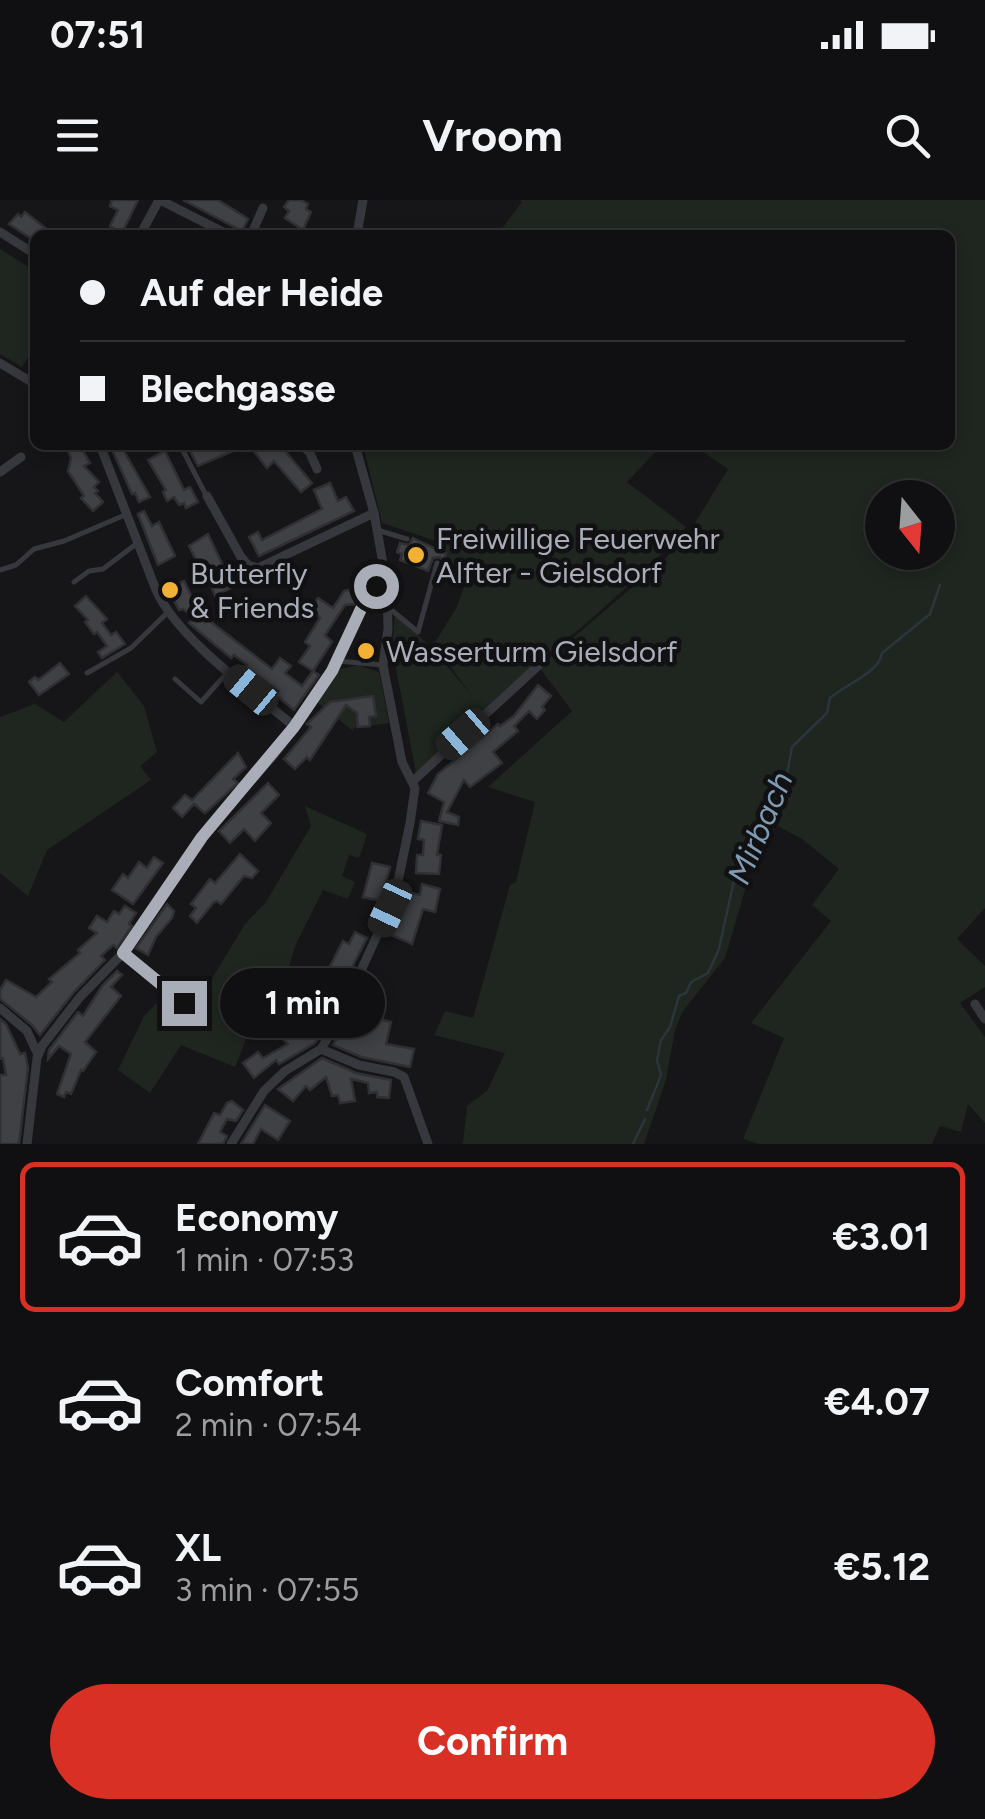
<!DOCTYPE html>
<meta charset="utf-8">
<style>
:root{--surface:#101012;--page:#19191b;--text:#f1f3f6;--muted:#9c9d9f;--line:#303032;--accent:#d93025}
body{margin:0;font-family:Figtree,sans-serif;background:var(--page);color:var(--text);height:100vh;display:flex;flex-direction:column;font-size:38px;white-space:nowrap}
*{box-sizing:border-box;margin:0}
p{font-size:32px;color:var(--muted)}
.icon{flex:none;width:55px;height:55px;fill:none;stroke:currentColor;stroke-width:2;stroke-linecap:round;stroke-linejoin:round}
.map{position:relative;height:944px;overflow:hidden}
.drawer{display:flex;flex-direction:column;background:var(--surface);flex:1}
.drawer>*{flex:none}
.banner{position:absolute;left:30px;top:30px;width:925px;height:220px;border-radius:15px;box-shadow:0 5px 15px #0003,0 0 0 2px var(--line);display:grid;align-content:center;height:220px;padding:0 50px;background:var(--surface)}
.needle{width:65px;rotate:163deg}
.fabs{position:absolute;left:865px;top:280px;display:grid;gap:20px}
.fabs a{display:grid;place-items:center;width:90px;height:90px;border-radius:50%;background:var(--surface);box-shadow:0 5px 15px #0003,0 0 0 2px var(--line);font-size:50px}
.end{position:absolute;width:45px;height:45px;margin:-22px;border:12px solid #a8adb8;background:#111;box-shadow:0 0 0 5px #111}
.from{border-radius:50%}
.bubble{position:absolute;height:70px;border-radius:35px;background:var(--surface);box-shadow:0 5px 15px #0003,0 0 0 2px var(--line);font-size:32px;font-weight:700;line-height:70px;text-align:center}
.car{position:absolute;width:30px;height:60px;margin:-30px -15px;border-radius:12px;box-shadow:0 0 8px 2px #0007;background:linear-gradient(#222 24%,#8ab4d8 0 40%,#222 0 76%,#8ab4d8 0 86%,#222 0)}
.banner b{display:flex;align-items:center;gap:35px;height:95px;font-size:38px}
.banner b+b{border-top:2px solid var(--line)}
.banner i{width:25px;height:25px;background:var(--text)}
ul{padding:18px 0 0;list-style:none}
li{display:flex;align-items:center;gap:30px;height:150px;margin:0 20px 15px;padding:0 30px;border:5px solid transparent;border-radius:15px}
li div{flex:1}
li b{display:block;font-size:38px}
li em{font-style:normal;font-weight:700}
li.on{border-color:var(--accent)}
li>.icon{width:90px;height:90px;stroke-width:1.5}
.action{display:flex;gap:20px;margin-top:auto;padding:20px 50px}
.action a{flex:1;height:115px;border-radius:60px;background:var(--accent);color:#fff;font-size:40px;font-weight:700;line-height:115px;text-align:center}
.status{display:flex;justify-content:space-between;align-items:center;height:70px;padding:0 50px;background:var(--surface);direction:ltr}
.status svg{height:28px;fill:currentColor}
header{display:flex;justify-content:space-between;align-items:center;height:130px;padding:0 50px;background:var(--surface);font-size:45px;font-weight:700}
.map>svg:first-child{display:block}
.green{fill:#1e261f;fill-rule:evenodd}
.lines{fill:none;stroke-linecap:round;stroke-linejoin:round}
.stream{stroke:#2c353c;stroke-width:2.5}
.building{fill:#404145;stroke:#303034;stroke-width:2.5}
.lane{stroke:#37383d;stroke-width:5}
.street{stroke:#37383d;stroke-width:9}
.route{stroke:#a8adb8;stroke-width:12}
.poi-dot{fill:#f2b134;stroke:#111113;stroke-width:4}
.labels{text-anchor:middle;dominant-baseline:central;stroke-width:9;stroke-linejoin:round;paint-order:stroke}
.poi-label{font-size:30px;fill:#a8adb8;stroke:#111113;text-anchor:start}
.water-label{font-size:32px;font-style:italic;fill:#7f9bb3;stroke:#111113}
</style>
<div class="status"><b>07:51</b><svg viewBox="0 0 49 12"><path d="M0 12V9h3v3zM5 12V6h3v6zM10 12V3h3v9zM15 12V0h3v12zM26 1h20v11H26zM47 4h2v5h-2z"/></svg></div>
<header><svg class="icon" aria-label="menu" viewBox="0 0 24 24"><path d="M4 6h16M4 12h16M4 18h16"/></svg>Vroom<svg class="icon" aria-label="search" viewBox="0 0 24 24"><circle cx="10" cy="10" r="6"/><path d="M15 15l6 6"/></svg></header>
<div class="map">
<svg width="985" height="944" viewBox="0 0 985 944">
<rect width="100%" height="100%" fill="#161618"/>
<g class="green">
<path d="M520,0H985V708L957,739L985,766V787L960,803L985,837V923L968,904L961,932L940,926L932,944H759L743,939L784,838L751,823L831,721L812,705L839,669L802,639L776,625L771,639L752,666L725,758L683,811L675,830L666,880L644,944H463L467,906L487,891L505,853L434,835L445,811L473,818L510,685L516,682L535,602L488,587L572,511L539,467L665,359L690,331L728,269L693,245H950V35H497L522,2ZM882,298H938V352H882Z"/>
<path d="M0,49L35,71V146L22,167L0,154Z"/>
<path d="M363,245H662L627,282L686,327L648,368L581,428L545,455L416,573L392,448L395,414L433,449L472,496L434,444L457,407L467,378L439,368L446,354L437,350L439,342L382,323Z"/>
<path d="M358,465L379,472L389,523L353,528V531L317,502L338,470Z"/>
<path d="M117,472L144,506L157,552L140,566L151,580L47,650L28,696L0,673V517L35,504L64,522Z"/>
<path d="M305,606L367,634L359,658L349,655L342,676L355,682L348,699L323,690L295,746L282,793L253,822L235,867L181,845L150,893L118,870L144,816L168,792L204,817L213,777L245,724L266,702L311,626Z"/>
</g>
<g class="lines">
<g class="stream">
<path d="M647,910L661,875L657,860L661,840L670,827L679,796L686,793L691,782L708,773L719,749L736,671L784,590L792,547L827,513L830,498C846,484 879,473 882,453L930,414L940,385"/>
<path d="M633,944L645,919"/>
</g>
</g>
<g class="building">
<path d="M112,0H138L122,33L110,26L118,10L110,6Z"/>
<path d="M183,0H218L248,19L242,31Z"/>
<path d="M289,0H301L308,4L306,9L311,12L303,30L285,18L289,11L284,7Z"/>
<path d="M25,12L48,30L43,35H35V41L9,24L18,14L21,17Z"/>
<path d="M66,245H80L90,263L84,266L99,282L94,287L98,291L95,293L103,302L93,311L81,298L84,296L68,271L71,258Z"/>
<path d="M110,245H138L124,251L150,297L139,302L135,293L132,294Z"/>
<path d="M187,245H247L198,266Z"/>
<path d="M249,245H280L312,283L301,292L274,261L267,268Z"/>
<path d="M165,251L184,290L190,287L198,302L186,308L184,303L179,305L174,297L167,301L163,292L166,290L148,260Z"/>
<path d="M330,283L338,301L346,297L354,311L259,356L249,337L258,332L262,340L322,309L314,290Z"/>
<path d="M144,311L152,326L159,322L175,356L158,365L138,314Z"/>
<path d="M208,334L233,387L215,396L202,362L198,364L189,346Z"/>
<path d="M413,338L446,354L443,362L440,357L433,358L428,371L400,360L402,354L397,352L400,343L409,345Z"/>
<path d="M184,381L199,411L194,417L183,409L179,410L168,389Z"/>
<path d="M352,389L359,394L354,404L345,405L325,435L332,442L313,471L319,475L294,510L276,495L279,491L245,467L247,465L234,455L231,458L189,423L198,412L272,469L280,458L291,466L285,473L302,486L313,471L299,462L310,446L305,442L320,418L311,408L318,398L333,408L344,391Z"/>
<path d="M86,396L107,419L102,423L111,435L116,432L125,444L102,458L98,452L107,446L97,432L94,434L85,422L88,420L75,406Z"/>
<path d="M60,463L69,474L39,495L29,482L35,477L38,480Z"/>
<path d="M538,485L551,496L542,507L545,510L537,519L529,511L514,526L518,531L493,552L502,563L470,587L464,580L447,612L459,617L458,625L439,621L444,602L428,593L438,574L498,524L500,526L514,516Z"/>
<path d="M373,496L376,516L369,517L370,526L358,527L357,513L346,505L310,560L307,557L295,569L284,559L311,527L307,524L330,502Z"/>
<path d="M238,553L246,567L233,579L238,583L205,613L194,604L182,617L173,608L185,595L192,600Z"/>
<path d="M268,583L279,595L261,613L271,623L255,641L244,629L230,643L219,631Z"/>
<path d="M421,621L442,625L437,655H441L439,674L416,673L417,655H423L424,640L418,639Z"/>
<path d="M240,654L258,671L252,678L244,676L221,704L217,701L213,703L197,723L190,716L196,708L191,704L210,679L215,683Z"/>
<path d="M154,657L163,663L133,704L112,690L123,674L128,678L139,662L147,668Z"/>
<path d="M372,663L390,667L381,701L363,697Z"/>
<path d="M422,684L440,689L435,712L423,709L412,744L387,733L404,691L420,695Z"/>
<path d="M167,704L174,711L172,718L156,737L148,755L136,748Z"/>
<path d="M125,706L136,713L129,724L132,726L117,748L113,745L101,756L105,760L74,792L40,835L32,825L0,799V790L6,780L36,797L52,782L49,779L80,753L78,750L97,733L89,728L97,716L107,722L114,711L119,714Z"/>
<path d="M355,732L367,738L337,796L340,797L331,817L315,843L279,864L276,860L254,878L243,863L258,852L263,858L288,844L282,838L304,816L308,818L316,805L312,802L343,741L349,744Z"/>
<path d="M117,771L122,775L111,787L121,796L85,842L96,852L83,871L81,870L71,894L66,892L64,897L57,894L71,854L59,846L48,859L49,850L78,812L83,816L102,786Z"/>
<path d="M350,815L370,829L375,818L391,822L386,844L414,849L410,867L361,857L333,845Z"/>
<path d="M0,819L6,824L20,854L25,853L28,868L19,944H0V875H6L3,858L0,859Z"/>
<path d="M322,858L356,873L391,880L389,898L377,897V892L369,893L368,883L351,879L355,901L340,903L338,895L332,896L326,877L310,890L306,886L293,901L278,889Z"/>
<path d="M232,901L243,910L236,921L227,919L220,932L227,936L223,944H198L214,913L220,915L227,903Z"/>
<path d="M265,905L290,921L278,940L261,929L253,944H241Z"/>
</g>
<g class="lines">
<g class="lane">
<path d="M180,245L206,295"/>
<path d="M377,330L407,339"/>
<path d="M0,370L16,365L34,349L64,341L125,315"/>
<path d="M74,382L89,371L103,369L136,344"/>
<path d="M389,408L418,432L437,363"/>
<path d="M337,461L383,465"/>
<path d="M87,473L131,448L168,412"/>
<path d="M175,479L201,502L227,473"/>
<path d="M123,753L185,803"/>
</g>
<g class="street">
<path d="M160,0L229,35"/>
<path d="M0,32L35,54"/>
<path d="M140,35L159,0"/>
<path d="M251,35L263,8"/>
<path d="M357,35L363,0"/>
<path d="M0,163L35,184"/>
<path d="M100,245L156,390C178,439 253,492 295,527"/>
<path d="M301,245L310,253L317,269"/>
<path d="M0,272L21,257"/>
<path d="M207,296L241,357L248,365L258,368L374,313"/>
<path d="M413,581L538,466"/>
<path d="M975,804L985,819"/>
<path d="M0,808L27,831L38,855"/>
<path d="M321,849L359,865L394,872L404,877L428,944"/>
<path d="M27,944L37,858L42,846L80,797L123,753L212,624L274,555L295,527L331,471L368,394L376,386L387,383"/>
<path d="M231,944L264,891L285,871L321,849L338,821L395,696L410,623L415,588L402,562L383,465L388,429L387,386L374,313L355,245"/>
</g>
</g>
<g class="lines">
<path class="route" d="M184,803L123,753L202,637L294,527L332,471L368,394L376,386"/>
</g>
<g class="poi-dot">
<circle cx="416" cy="355" r="10"/>
<circle cx="170" cy="390" r="10"/>
<circle cx="366" cy="451" r="10"/>
</g>
<g class="labels">
<g class="poi-label">
<text x="436" y="338">Freiwillige Feuerwehr<tspan x="436" dy="34">Alfter - Gielsdorf</tspan></text>
<text x="190" y="373">Butterfly<tspan x="190" dy="34">&amp; Friends</tspan></text>
<text x="386" y="451">Wasserturm Gielsdorf</text>
</g>
<g class="water-label">
<text transform="translate(760 628) rotate(-67)">Mirbach</text>
</g>
</g>
</svg>
<div class="fabs">
<a><svg class="needle" viewBox="-14 -14 28 28"><path d="M0-13l5 13h-10z" fill="#e53935"/><path d="M0 13l5-13h-10z" fill="#9c9d9f"/></svg></a>
</div>
<i class="end from" style="left:376px;top:386px"></i>
<i class="end" style="left:184px;top:803px"></i>
<div class="bubble" style="left:220px;top:768px;width:165px">1 min</div>
<i class="car" style="left:251px;top:490px;rotate:310deg"></i>
<i class="car" style="left:463px;top:534px;rotate:229deg"></i>
<i class="car" style="left:390px;top:708px;rotate:205deg"></i>
<div class="banner">
<b><i class="from"></i>Auf der Heide</b>
<b><i></i>Blechgasse</b>
</div>
</div>
<section class="drawer">
<ul>
<li class="on"><svg class="icon" aria-label="car" viewBox="0 0 24 24"><path d="M5 17H2v-5l4-1 3-4h7l3 4 3 1v5h-3M9 17h6M6 11h13"/><circle cx="7" cy="17" r="2"/><circle cx="17" cy="17" r="2"/></svg><div><b>Economy</b><p>1 min · 07:53</p></div><em>€3.01</em></li>
<li><svg class="icon" aria-label="car" viewBox="0 0 24 24"><path d="M5 17H2v-5l4-1 3-4h7l3 4 3 1v5h-3M9 17h6M6 11h13"/><circle cx="7" cy="17" r="2"/><circle cx="17" cy="17" r="2"/></svg><div><b>Comfort</b><p>2 min · 07:54</p></div><em>€4.07</em></li>
<li><svg class="icon" aria-label="car" viewBox="0 0 24 24"><path d="M5 17H2v-5l4-1 3-4h7l3 4 3 1v5h-3M9 17h6M6 11h13"/><circle cx="7" cy="17" r="2"/><circle cx="17" cy="17" r="2"/></svg><div><b>XL</b><p>3 min · 07:55</p></div><em>€5.12</em></li>
</ul>
<div class="action"><a>Confirm</a></div>
</section>
